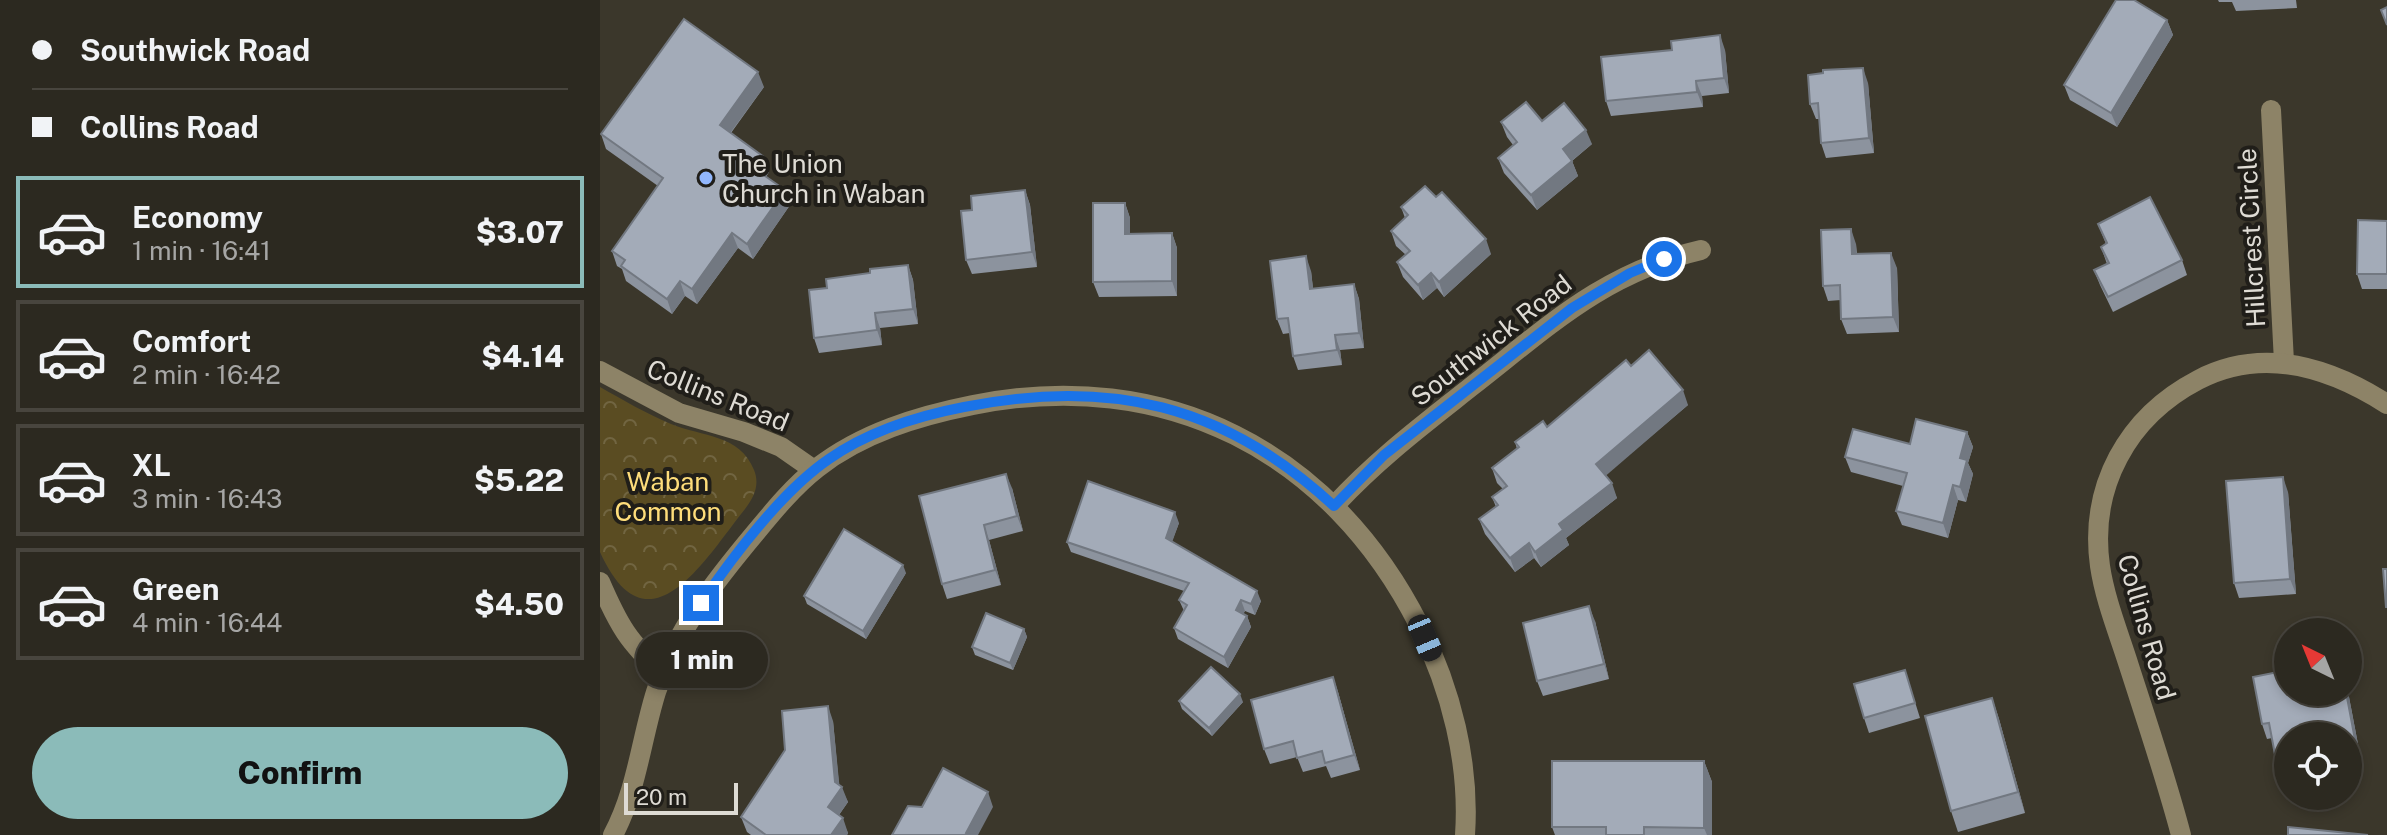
<!DOCTYPE html>
<meta charset="utf-8">
<style>
:root{--surface:#2c2920;--page:#38352d;--text:#f1f3f6;--muted:#a6a6a5;--line:#48453e;--accent:#8bbbb9}
body{margin:0;font-family:"Public Sans",sans-serif;background:var(--page);color:var(--text);height:100vh;display:flex;flex-direction:column;font-size:30px;white-space:nowrap}
*{box-sizing:border-box;margin:0}
p{font-size:26px;color:var(--muted)}
.icon{flex:none;width:44px;height:44px;fill:none;stroke:currentColor;stroke-width:2;stroke-linecap:round;stroke-linejoin:round}
.map{position:relative;flex:1;overflow:hidden}
.drawer{display:flex;flex-direction:column;background:var(--surface);width:600px}
.drawer>*{flex:none}
.guide{display:grid;align-content:center;height:176px;padding:0 32px;background:var(--surface)}
.needle{width:52px;rotate:317deg}
.tools{position:absolute;left:1674px;top:618px;display:grid;gap:16px}
.tools a{display:grid;place-items:center;width:88px;height:88px;border-radius:50%;background:var(--surface);box-shadow:0 4px 12px #0003,0 0 0 2px var(--line);font-size:40px}
.scale{position:absolute;left:24px;bottom:20px;width:114px;box-sizing:border-box;padding-left:8px;border:4px solid #dedbd4;border-top:0;font-size:22px;line-height:28px;white-space:nowrap;color:#dedbd4;-webkit-text-stroke:6px #201e19;paint-order:stroke}
.end{position:absolute;width:36px;height:36px;margin:-18px;border:10px solid #1a73e8;background:#fff;box-shadow:0 0 0 4px #fff}
.from{border-radius:50%}
.bubble{position:absolute;height:56px;border-radius:28px;background:var(--surface);box-shadow:0 4px 12px #0003,0 0 0 2px var(--line);font-size:26px;font-weight:800;line-height:56px;text-align:center}
.car{position:absolute;width:24px;height:48px;margin:-24px -12px;border-radius:10px;box-shadow:0 0 6px 2px #0007;background:linear-gradient(#222 24%,#8ab4d8 0 40%,#222 0 76%,#8ab4d8 0 86%,#222 0)}
.guide b{display:flex;align-items:center;gap:28px;height:76px;font-size:30px}
.guide b+b{border-top:2px solid var(--line)}
.guide i{width:20px;height:20px;background:var(--text)}
ul{padding:0;list-style:none}
li{display:flex;align-items:center;gap:24px;height:112px;margin:0 16px 12px;padding:0 16px;border:4px solid var(--line);border-radius:0px}
li div{flex:1}
li b{display:block;font-size:30px}
li em{font-style:normal;font-weight:800}
li.current{border-color:var(--accent)}
li>.icon{width:72px;height:72px;stroke-width:1.5}
.primary-button{display:flex;gap:16px;margin-top:auto;padding:16px 32px}
.primary-button a{flex:1;height:92px;border-radius:48px;background:var(--accent);color:#111;font-size:32px;font-weight:800;line-height:92px;text-align:center}
main{display:flex;flex:1;min-height:0}
.map>svg:first-child{display:block}
.park{fill:url(#park-crowns)}
.lines{fill:none;stroke-linecap:round;stroke-linejoin:round}
.minor{stroke:#8d8367;stroke-width:20}
.wall{fill:#8c939e}
.shaded-wall{fill:#727881}
.building{fill:#a3abb8;stroke:#727881;stroke-width:2}
.route{stroke:#1a73e8;stroke-width:10}
.poi-dot{fill:#92b7fd;stroke:#201e19;stroke-width:3}
.labels{text-anchor:middle;dominant-baseline:central;stroke-width:8;stroke-linejoin:round;paint-order:stroke}
.poi-label{font-size:26px;fill:#dedbd4;stroke:#201e19;text-anchor:start}
.street-label{font-size:26px;fill:#dedbd4;stroke:#201e19}
.park-label{font-size:26px;fill:#fedd7a;stroke:#201e19}
</style>
<main>
<section class="drawer">
<div class="guide">
<b><i class="from"></i>Southwick Road</b>
<b><i></i>Collins Road</b>
</div>
<ul>
<li class="current"><svg class="icon" aria-label="car" viewBox="0 0 24 24"><path d="M5 17H2v-5l4-1 3-4h7l3 4 3 1v5h-3M9 17h6M6 11h13"/><circle cx="7" cy="17" r="2"/><circle cx="17" cy="17" r="2"/></svg><div><b>Economy</b><p>1 min · 16:41</p></div><em>$3.07</em></li>
<li><svg class="icon" aria-label="car" viewBox="0 0 24 24"><path d="M5 17H2v-5l4-1 3-4h7l3 4 3 1v5h-3M9 17h6M6 11h13"/><circle cx="7" cy="17" r="2"/><circle cx="17" cy="17" r="2"/></svg><div><b>Comfort</b><p>2 min · 16:42</p></div><em>$4.14</em></li>
<li><svg class="icon" aria-label="car" viewBox="0 0 24 24"><path d="M5 17H2v-5l4-1 3-4h7l3 4 3 1v5h-3M9 17h6M6 11h13"/><circle cx="7" cy="17" r="2"/><circle cx="17" cy="17" r="2"/></svg><div><b>XL</b><p>3 min · 16:43</p></div><em>$5.22</em></li>
<li><svg class="icon" aria-label="car" viewBox="0 0 24 24"><path d="M5 17H2v-5l4-1 3-4h7l3 4 3 1v5h-3M9 17h6M6 11h13"/><circle cx="7" cy="17" r="2"/><circle cx="17" cy="17" r="2"/></svg><div><b>Green</b><p>4 min · 16:44</p></div><em>$4.50</em></li>
</ul>
<div class="primary-button"><a>Confirm</a></div>
</section>
<div class="map">
<svg width="1787" height="835" viewBox="0 0 1787 835">
<defs>
<pattern id="park-crowns" width="20" height="18" patternUnits="userSpaceOnUse" patternTransform="scale(2)"><rect width="20" height="18" fill="#5a4c22"/><path d="M2 6a3 3 0 1 1 6 0M12 15a3 3 0 1 1 6 0" fill="none" stroke="#716541"/></pattern>
</defs>
<rect width="100%" height="100%" fill="#3b372b"/>
<path class="park" d="M0,387C23,400 47,414 71,424C102,437 140,434 154,470C160,485 154,497 145,509C105,559 48,658 0,552Z"/>
<g class="lines">
<g class="minor">
<path d="M1671,110L1684,362"/>
<path d="M0,371L79,413L144,432L181,447L214,470"/>
<path d="M734,506C776,460 824,424 872,386C949,326 1003,273 1101,250"/>
<path d="M0,582C19,626 28,641 63,674"/>
<path d="M13,835C37,790 41,740 56,692C76,630 115,581 156,532C175,509 194,486 217,468C262,433 318,416 373,405C565,366 731,451 819,625C851,689 870,763 865,835"/>
<path d="M1581,835C1566,778 1547,722 1529,666C1519,634 1505,600 1500,566C1489,487 1527,417 1598,380C1663,346 1729,367 1787,404"/>
</g>
</g>
<g class="wall">
<path d="M1618,0H1696L1697,8L1636,11L1632,2H1619Z"/>
<path d="M1567,20L1573,35L1517,127L1470,100L1464,85Z"/>
<path d="M1125,50L1129,93L1102,96L1103,107L1011,116L1006,101Z"/>
<path d="M1268,83L1274,153L1226,158L1221,143L1219,119H1216L1210,104Z"/>
<path d="M164,87L131,133L164,157L169,172L166,177L185,190L190,205L153,259L138,248L97,304L85,296L72,314L26,281L22,269L17,266L12,251L58,186L6,149L1,134Z"/>
<path d="M942,121L992,144L972,161L978,176L937,210L904,173L898,158L913,145L907,137L901,122Z"/>
<path d="M425,190L430,205L437,267L372,274L366,260L372,210Z"/>
<path d="M525,203L530,218V234L572,233L577,248V296L499,297L493,282Z"/>
<path d="M801,207L891,254L844,297L837,288L823,300L803,277L797,262L806,255L796,246L791,231L805,218Z"/>
<path d="M1787,221V289H1762L1757,274Z"/>
<path d="M1498,224L1582,260L1587,275L1513,312L1500,285L1494,270L1507,264L1501,247L1506,244Z"/>
<path d="M1256,244L1257,254L1297,268L1299,332L1247,334L1241,319V300L1228,301L1223,286Z"/>
<path d="M308,265L313,280L318,324L280,328L282,345L219,353L214,338L227,288L270,273Z"/>
<path d="M711,271L713,289L754,284L759,299L764,348L740,350L742,365L698,370L693,356L690,333L683,334L677,319Z"/>
<path d="M1031,366L1088,405L1005,475L1017,498L966,538L969,545L941,567L934,558L915,572L885,534L879,519L896,507L892,497L903,489L897,483L892,468L917,449L915,442L947,427Z"/>
<path d="M1367,432L1373,447L1368,463L1373,474L1366,502L1358,500L1348,538L1302,525L1296,511L1303,486L1251,472L1245,457Z"/>
<path d="M412,488L423,531L389,540L401,585L347,599L342,584L319,496Z"/>
<path d="M1688,492L1696,594L1639,598L1634,583Z"/>
<path d="M579,523L572,541L661,601L655,615L645,611L643,614L647,616L651,627L628,668L578,639L574,628L584,611L579,600L584,591L471,552L467,542Z"/>
<path d="M306,573L266,639L207,604L204,596Z"/>
<path d="M995,621L1009,679L943,696L937,681Z"/>
<path d="M424,629L427,637L413,670L375,655L372,647Z"/>
<path d="M1305,670L1320,718L1269,733L1264,718Z"/>
<path d="M733,677L738,692L760,770L731,778L726,766L703,772L697,757L670,764L664,749Z"/>
<path d="M1688,692L1749,697L1761,760L1748,763V736H1688V774L1682,775L1676,760L1672,738L1667,739L1662,724Z"/>
<path d="M1392,698L1399,719L1425,813L1358,832L1351,811Z"/>
<path d="M579,701L643,702L612,736L582,709Z"/>
<path d="M233,721L239,785L248,802L239,815L248,833L247,835H151L147,832L141,817Z"/>
<path d="M1104,761L1112,782V835H955L952,827Z"/>
</g>
<g class="shaded-wall">
<path d="M1567,20L1573,35L1517,127L1511,113Z"/>
<path d="M1120,35L1125,50L1129,93L1124,78Z"/>
<path d="M1263,68L1268,83L1274,153L1269,138Z"/>
<path d="M158,72L164,87L125,140L120,125Z"/>
<path d="M1096,81L1102,96L1103,107L1097,92Z"/>
<path d="M986,130L992,144L968,164L963,149Z"/>
<path d="M164,157L169,172L161,184L155,169Z"/>
<path d="M972,161L978,176L937,210L931,195Z"/>
<path d="M185,190L190,205L153,259L147,244Z"/>
<path d="M425,190L430,205L437,267L432,252Z"/>
<path d="M525,203L530,218V249L525,234Z"/>
<path d="M1251,229L1256,244L1257,269L1252,254Z"/>
<path d="M132,233L138,248L97,304L92,289Z"/>
<path d="M572,233L577,248V296L572,281Z"/>
<path d="M886,239L891,254L844,297L839,282Z"/>
<path d="M1291,253L1297,268L1299,332L1293,317Z"/>
<path d="M706,256L711,271L715,304L710,289Z"/>
<path d="M308,265L313,280L318,324L313,309Z"/>
<path d="M831,273L837,288L823,300L818,285Z"/>
<path d="M80,281L85,296L72,314L67,299Z"/>
<path d="M754,284L759,299L764,348L759,333Z"/>
<path d="M275,313L280,328L282,345L277,330Z"/>
<path d="M735,335L740,350L742,365L737,350Z"/>
<path d="M1083,390L1088,405L1002,479L996,464Z"/>
<path d="M1367,432L1373,447L1368,463L1373,474L1366,502L1360,487V458Z"/>
<path d="M406,474L412,488L423,531L417,516Z"/>
<path d="M1683,477L1688,492L1696,594L1690,579Z"/>
<path d="M1012,483L1017,498L966,538L969,545L941,567L935,552L959,524Z"/>
<path d="M1353,485L1358,500L1348,538L1343,523Z"/>
<path d="M575,512L579,523L570,548L566,538Z"/>
<path d="M384,525L389,540L401,585L395,570Z"/>
<path d="M929,543L934,558L915,572L910,558Z"/>
<path d="M303,565L306,573L266,639L263,631Z"/>
<path d="M657,591L661,601L655,615L651,604Z"/>
<path d="M641,600L645,611L640,620L636,610Z"/>
<path d="M989,606L995,621L1009,679L1004,664Z"/>
<path d="M647,616L651,627L628,668L624,657Z"/>
<path d="M424,629L427,637L413,670L410,663Z"/>
<path d="M733,677L738,692L760,770L754,755Z"/>
<path d="M1746,692H1747L1749,697L1761,760L1756,745Z"/>
<path d="M640,694L643,702L612,736L609,728Z"/>
<path d="M1392,698L1399,719L1425,813L1418,792Z"/>
<path d="M228,706L233,721L240,791L242,787L248,802L234,822L228,807L235,782Z"/>
<path d="M1104,761L1112,782V835H1107L1104,828Z"/>
<path d="M388,792L393,807L378,835H367L366,833Z"/>
<path d="M243,818L248,833L247,835H231Z"/>
</g>
<g class="building">
<path d="M1516,0H1534L1567,20L1511,113L1464,85Z"/>
<path d="M1787,7V25L1781,10Z"/>
<path d="M84,19L158,72L120,125L164,157L155,169L185,190L147,244L132,233L92,289L80,281L67,299L21,266L25,260L12,251L63,178L1,134Z"/>
<path d="M1120,35L1124,78L1096,81L1097,92L1006,101L1001,57L1072,50L1071,41Z"/>
<path d="M1263,68L1269,138L1221,143L1218,103L1210,104L1208,75L1223,73V70Z"/>
<path d="M926,102L942,121L964,103L986,130L963,149L972,161L931,195L898,158L917,142L901,122Z"/>
<path d="M825,186L836,197L842,192L886,239L839,282L831,273L818,285L797,262L810,251L791,231L808,215L801,207Z"/>
<path d="M425,190L432,252L366,260L361,211L372,210L371,196Z"/>
<path d="M1550,197L1582,260L1508,297L1494,270L1509,263L1501,247L1507,243L1498,224Z"/>
<path d="M493,203H525V234L572,233V281L493,282Z"/>
<path d="M1758,220L1787,221V274H1757Z"/>
<path d="M1251,229L1252,254L1291,253L1293,317L1241,319L1240,285L1223,286L1221,230Z"/>
<path d="M706,256L710,289L754,284L759,333L735,335L737,350L693,356L688,318L677,319L670,261Z"/>
<path d="M308,265L313,309L275,313L277,330L214,338L209,290L227,288L226,279L270,273V269Z"/>
<path d="M1049,350L1083,390L996,464L1012,483L959,524L963,530L935,552L929,543L910,558L879,519L898,505L892,497L907,486L892,468L919,447L915,442L943,421L947,427L1026,360L1031,366Z"/>
<path d="M1316,419L1367,432L1360,458L1367,460L1360,487L1353,485L1343,523L1296,511L1307,473L1245,457L1253,429L1310,444Z"/>
<path d="M406,474L417,516L384,525L395,570L342,584L319,496Z"/>
<path d="M1683,477L1690,579L1634,583L1626,481Z"/>
<path d="M488,481L575,512L566,538L657,591L651,604L641,600L636,610L647,616L624,657L574,628L587,605L579,600L589,583L467,542Z"/>
<path d="M244,529L303,565L263,631L204,596Z"/>
<path d="M1783,569H1787V607H1786Z"/>
<path d="M989,606L1004,664L937,681L923,623Z"/>
<path d="M386,613L424,629L410,663L372,647Z"/>
<path d="M611,667L640,694L609,728L579,701Z"/>
<path d="M1305,670L1315,703L1264,718L1254,684Z"/>
<path d="M1688,670V692H1746L1756,745L1748,747V736H1688V758L1676,760L1669,723L1662,724L1653,677Z"/>
<path d="M733,677L754,755L725,763L722,751L697,758L693,741L664,749L651,700Z"/>
<path d="M1392,698L1418,792L1351,811L1325,716Z"/>
<path d="M228,706L235,782L242,787L228,807L243,818L231,835H166L141,817L185,750L182,711Z"/>
<path d="M952,761H1104V828L1044,827V835H1006V827H952Z"/>
<path d="M343,768L388,792L366,833L370,835H292L308,806L322,807Z"/>
<path d="M1688,827L1768,835H1688Z"/>
</g>
<g class="lines">
<path class="route" d="M101,603C134,555 182,491 229,459C269,431 317,416 364,407C509,378 624,404 734,506L784,455L972,308L1030,273L1064,259"/>
</g>
<circle class="poi-dot" cx="106" cy="178" r="8"/>
<g class="labels">
<g class="poi-label">
<text x="122" y="163">The Union<tspan x="122" dy="30">Church in Waban</tspan></text>
</g>
<g class="street-label">
<text transform="translate(1651 238) rotate(-93)">Hillcrest Circle</text>
<text transform="translate(891 340) rotate(-38)">Southwick Road</text>
<text transform="translate(118 395) rotate(22)">Collins Road</text>
<text transform="translate(1547 627) rotate(74)">Collins Road</text>
</g>
<g class="park-label">
<text x="68" y="481">Waban<tspan x="68" dy="30">Common</tspan></text>
</g>
</g>
</svg>
<div class="tools">
<a><svg class="needle" viewBox="-14 -14 28 28"><path d="M0-13l5 13h-10z" fill="#e53935"/><path d="M0 13l5-13h-10z" fill="#a6a6a5"/></svg></a>
<a><svg class="icon" aria-label="locate" viewBox="0 0 24 24"><circle cx="12" cy="12" r="6"/><path d="M12 2v4M12 18v4M2 12h4M18 12h4"/></svg></a>
</div>
<div class="scale">20 m</div>
<i class="end from" style="left:1064px;top:259px"></i>
<i class="end" style="left:101px;top:603px"></i>
<div class="bubble" style="left:36px;top:632px;width:132px">1 min</div>
<i class="car" style="left:825px;top:638px;rotate:157deg"></i>
</div>
</main>
